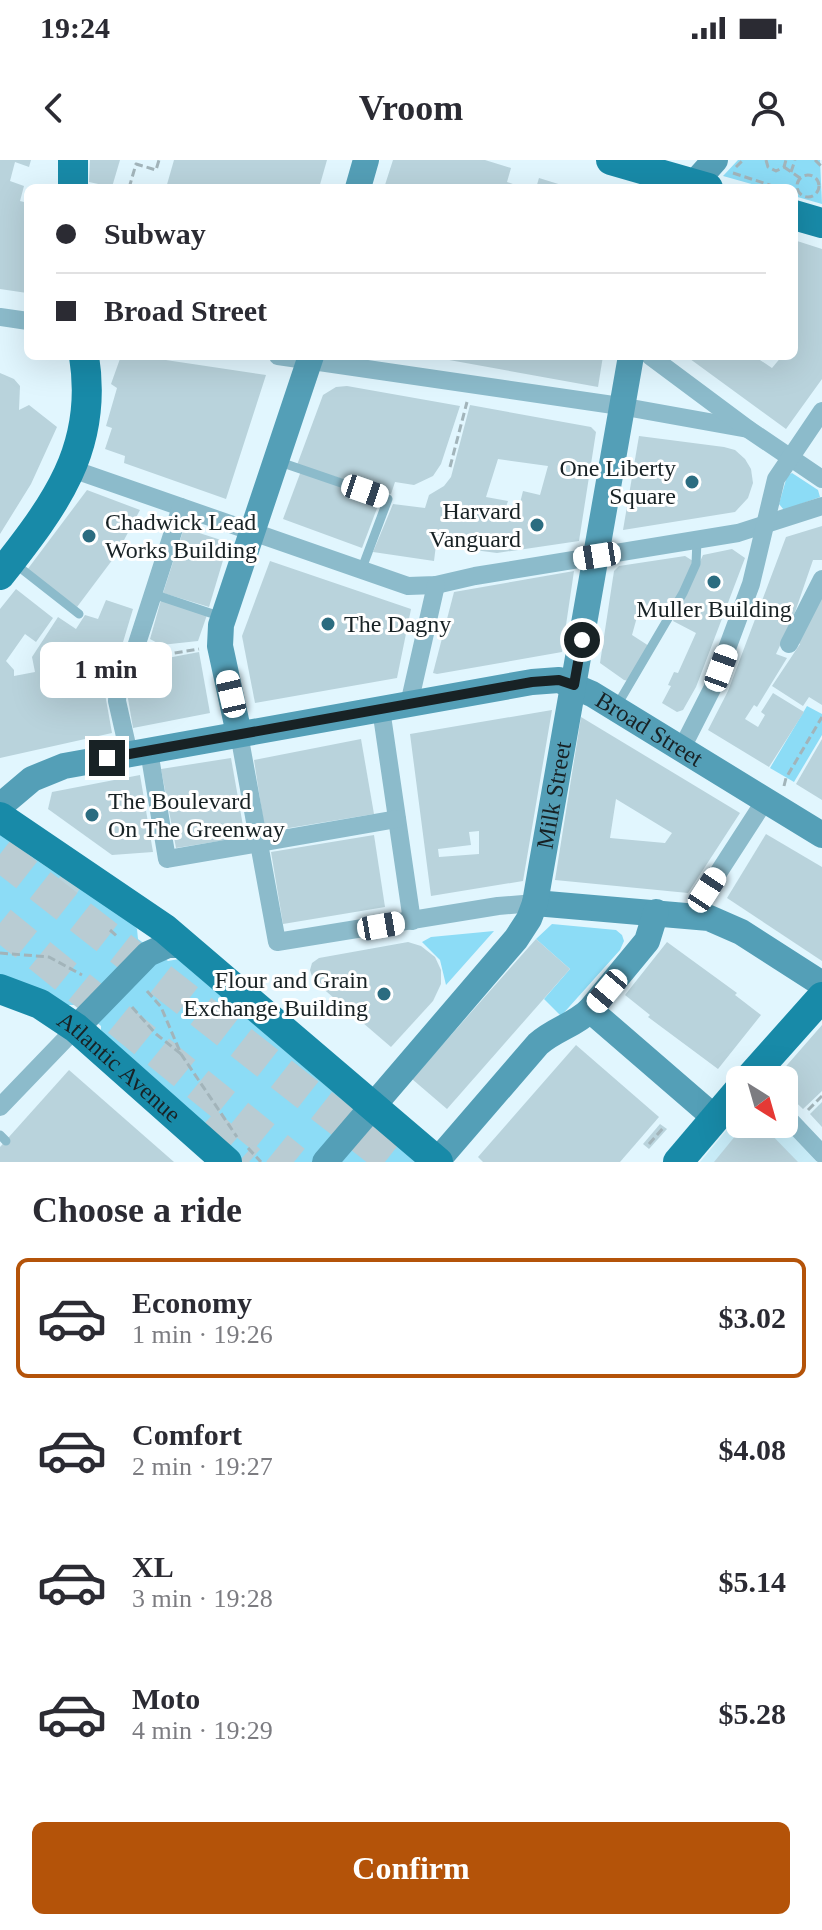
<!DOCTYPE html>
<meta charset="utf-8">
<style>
:root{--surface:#fff;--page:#f2f2f3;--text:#2b2b33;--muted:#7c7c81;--line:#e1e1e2;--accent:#b45309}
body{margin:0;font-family:"Times New Roman",serif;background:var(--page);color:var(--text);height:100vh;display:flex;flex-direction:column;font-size:30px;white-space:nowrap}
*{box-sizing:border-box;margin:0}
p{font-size:26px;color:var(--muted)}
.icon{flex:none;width:44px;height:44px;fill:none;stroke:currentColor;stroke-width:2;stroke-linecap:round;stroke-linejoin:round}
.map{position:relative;height:1002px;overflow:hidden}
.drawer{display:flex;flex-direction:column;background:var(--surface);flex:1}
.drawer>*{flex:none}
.banner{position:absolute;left:24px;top:24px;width:774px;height:176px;border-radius:12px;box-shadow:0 8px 32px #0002;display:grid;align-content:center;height:176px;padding:0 32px;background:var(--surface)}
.needle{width:52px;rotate:143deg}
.fabs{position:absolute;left:726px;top:906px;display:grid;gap:16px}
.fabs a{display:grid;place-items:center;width:72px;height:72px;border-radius:12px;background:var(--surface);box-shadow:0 8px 32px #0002;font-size:40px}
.end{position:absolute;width:36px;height:36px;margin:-18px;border:10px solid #182225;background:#fff;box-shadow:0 0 0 4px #fff}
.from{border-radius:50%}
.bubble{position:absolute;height:56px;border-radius:12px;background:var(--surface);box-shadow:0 8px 32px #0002;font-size:26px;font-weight:600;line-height:56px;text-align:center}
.car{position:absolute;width:24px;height:48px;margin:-24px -12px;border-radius:10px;box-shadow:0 0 6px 2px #0007;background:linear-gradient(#fff 24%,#345 0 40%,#fff 0 76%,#345 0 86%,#fff 0)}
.banner b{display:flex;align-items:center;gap:28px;height:76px;font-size:30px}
.banner b+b{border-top:2px solid var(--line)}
.banner i{width:20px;height:20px;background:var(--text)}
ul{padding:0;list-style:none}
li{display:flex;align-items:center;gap:24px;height:120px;margin:0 16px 12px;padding:0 16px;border:4px solid transparent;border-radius:12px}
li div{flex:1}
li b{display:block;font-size:30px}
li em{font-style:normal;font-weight:600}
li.current{border-color:var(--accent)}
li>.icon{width:72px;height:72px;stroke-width:1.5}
h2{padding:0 32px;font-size:36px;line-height:96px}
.cta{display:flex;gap:16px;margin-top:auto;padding:16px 32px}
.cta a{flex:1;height:92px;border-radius:12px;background:var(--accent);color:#fff;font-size:32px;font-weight:600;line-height:92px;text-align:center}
.status{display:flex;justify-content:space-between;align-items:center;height:56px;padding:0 40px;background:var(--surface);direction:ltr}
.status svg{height:22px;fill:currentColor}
header{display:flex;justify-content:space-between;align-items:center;height:104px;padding:0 32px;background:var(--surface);font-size:36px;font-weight:600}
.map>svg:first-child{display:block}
.built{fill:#c8ecf8}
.green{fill:#8cdcf6}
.building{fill:#b9d3dc;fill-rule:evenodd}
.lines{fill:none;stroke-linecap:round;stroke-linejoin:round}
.highway-tunnel{stroke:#b9ccd3;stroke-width:34;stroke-dasharray:34 17;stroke-linecap:butt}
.path{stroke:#a2b4ba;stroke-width:3;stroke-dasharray:8 4;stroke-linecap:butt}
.lane{stroke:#8cbbcb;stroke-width:9}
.street{stroke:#8cbbcb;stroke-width:18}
.secondary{stroke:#549fb7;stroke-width:26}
.primary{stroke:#188aa8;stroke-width:30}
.route{stroke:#182225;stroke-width:10}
.poi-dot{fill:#2b6c80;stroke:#fff;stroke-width:3}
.labels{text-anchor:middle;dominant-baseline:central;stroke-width:6;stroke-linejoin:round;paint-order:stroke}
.poi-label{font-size:24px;fill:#182225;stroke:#fff;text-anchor:end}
.street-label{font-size:24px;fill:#182225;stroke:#fff}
</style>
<div class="status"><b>19:24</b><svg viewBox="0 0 49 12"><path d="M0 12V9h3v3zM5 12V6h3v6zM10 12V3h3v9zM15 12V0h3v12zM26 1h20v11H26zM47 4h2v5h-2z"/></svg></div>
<header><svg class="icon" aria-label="back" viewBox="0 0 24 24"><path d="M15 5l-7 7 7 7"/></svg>Vroom<svg class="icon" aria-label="person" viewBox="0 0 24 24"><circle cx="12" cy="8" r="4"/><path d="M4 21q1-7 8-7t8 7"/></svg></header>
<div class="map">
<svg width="822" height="1002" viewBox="0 0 822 1002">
<rect width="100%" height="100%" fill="#e1f6fe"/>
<path class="built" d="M740,954V964H781L817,1002H700Z"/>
<g class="green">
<path d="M738,0H820L822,44L794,36V28H766L723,16Z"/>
<path d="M792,313L818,330L820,337L784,350L779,344L787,316Z"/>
<path d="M807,546L822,554V575L794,622L770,608Z"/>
<path d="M0,674L24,692L131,762L137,769L138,779L168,801L179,799L348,945L347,953L372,974L387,976L418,1002H244L111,881L101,870V866L75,845H68L0,816Z"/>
<path d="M552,764L616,770L622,775L624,781L620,790L561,856L544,839L570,809L536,779Z"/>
<path d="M494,771L446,825L440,800L422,782L431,777Z"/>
</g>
<g class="building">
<path d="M0,0H31L29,7L15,2L10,21L24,26L20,41L28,43L27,133L0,129Z"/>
<path d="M90,0H120L112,27L89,22Z"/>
<path d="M174,0H327L319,28H166Z"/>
<path d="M393,0H485L511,8L507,22L524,28H384Z"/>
<path d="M539,18L568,27V28H536Z"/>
<path d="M794,80L822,89V219L786,269L686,196H754L772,208L782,196H794Z"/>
<path d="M121,196H139L266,215L226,339L124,303L125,296L105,289L112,268L106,266L117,228L111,224Z"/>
<path d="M427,196H603L598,227Z"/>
<path d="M0,213L14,219L20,226L19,250L29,245L57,267L31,324L0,374Z"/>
<path d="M347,226L460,246L441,304L433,316L414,325L395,322L391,334L297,305L323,235L336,227Z"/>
<path d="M470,245L591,267L596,272L579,381L497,393L436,385L434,401L373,392L393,344L425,348L429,335L444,326L451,317ZM498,299L548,306L540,335L523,331L519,347L505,350L508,341L486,337Z"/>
<path d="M639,276L724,287L735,290L745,299L751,309L753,323L748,338L735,352L623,370Z"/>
<path d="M301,311L376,338L379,343L362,388L283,359Z"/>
<path d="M87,330L140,350L116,395L77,447L27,410Z"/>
<path d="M822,366V400H813L793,458L776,494L787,498L757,547L754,545L745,559L758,567L765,555L761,552L773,533L804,552L769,607L708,570L728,531L786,377Z"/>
<path d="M184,368L224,381L227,387L209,447L163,433Z"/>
<path d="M732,389L745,398L696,527L683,550L677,552L662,543L671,526L668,525L674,512L678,513L696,473L673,461L703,395Z"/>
<path d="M685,396L693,401L669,458L637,457L632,475L649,486L629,521L624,520L600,503L614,411L619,406Z"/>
<path d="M270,401L411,449L397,518L255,543L242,476Z"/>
<path d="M574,411L562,492L437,514L433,513L454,432Z"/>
<path d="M16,429L53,458L36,482L25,474L6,501L14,510V516L35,512L32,497L58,457L76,469L85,455L98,459L106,440L133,449L117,502L107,509L102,517L112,573L0,598V449Z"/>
<path d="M822,436V545L809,537L803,546L772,526L800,484L793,478Z"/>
<path d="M161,440L207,455L198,481L161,485L150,479Z"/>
<path d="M199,492L210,553L133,568L126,527L141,503Z"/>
<path d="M552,550L523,721L431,736L410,574ZM479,671V694L439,697L438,689L471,685L469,672Z"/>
<path d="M581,557L740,653L688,733L555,720ZM616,639L672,673L665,683L610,678Z"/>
<path d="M361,579L374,654L265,672L254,600Z"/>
<path d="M822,579V640L796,624Z"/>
<path d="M231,598L245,677L176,688L161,609Z"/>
<path d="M140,615L153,692L112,695L48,649L52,632Z"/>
<path d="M766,674L822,707V801L727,738Z"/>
<path d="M374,675L385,747L283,764L271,692Z"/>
<path d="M61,715L81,727L75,736L55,725Z"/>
<path d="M536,779L570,809L447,949L412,919Z"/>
<path d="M408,782L421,786L435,797L441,810V824L433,841L391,887L313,820L310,810L312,803L319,798Z"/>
<path d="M667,782L737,833L735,835L761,855L718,909L648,857L650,855L625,835Z"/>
<path d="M822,865V931L803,949L784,931V920H774Z"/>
<path d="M576,885L659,957L620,1002H483L478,997Z"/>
<path d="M69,910L174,1002H0V987Z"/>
<path d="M822,942V967L810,954Z"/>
<path d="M660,964L667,969L649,989L643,984Z"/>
<path d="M745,964H761L798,1002H714Z"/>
</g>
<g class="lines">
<g class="highway-tunnel">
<path d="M0,694L394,1002"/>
<path d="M0,763L294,1002"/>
<path d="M205,963L249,1002"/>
</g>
<g class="path">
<path d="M766,0L768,7L776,11L784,7L786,0"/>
<path d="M815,0L822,7"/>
<path d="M736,7L743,0"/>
<path d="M784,7L800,18"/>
<path d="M791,12L795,0"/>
<path d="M733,13L779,28"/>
<circle cx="808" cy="26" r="11"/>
<path d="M129,28L136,4L156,10L159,0"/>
<path d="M450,307L467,242"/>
<path d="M151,497L199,489"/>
<path d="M784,626L786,618L822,557"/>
<path d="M110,770L118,777"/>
<path d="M0,793L49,797L82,815"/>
<path d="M147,831L161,847L181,894L237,977"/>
<path d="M132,847L156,874L181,894"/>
<path d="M808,950L822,936"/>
<path d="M649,984L664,967"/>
<path d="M248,988L261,1002"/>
</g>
<g class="lane">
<path d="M277,301L388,339L361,411"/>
<path d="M14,403L79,454"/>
<path d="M153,434L222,457"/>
<path d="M616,547L683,433L696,404L697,380"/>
<path d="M0,975L6,981"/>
</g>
<g class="street">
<path d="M0,157L28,161"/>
<path d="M278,196L620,246L748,269"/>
<path d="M650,196L748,269L822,319"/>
<path d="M72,309L408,426L436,425L475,416L738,373L822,346"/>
<path d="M789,484L822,419"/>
<path d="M409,544L436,425"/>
<path d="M381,549L412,761"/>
<path d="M239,574L277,782L498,746L535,743"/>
<path d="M682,588L712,529L751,424L776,319L822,251"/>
<path d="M149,591L167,699L397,659"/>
<path d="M129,594L117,541L118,524L133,496L181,347"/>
<path d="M691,755L766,639"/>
<path d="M0,947L76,868"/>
<path d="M784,954L822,994"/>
</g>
<g class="secondary">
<path d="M358,28L366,0"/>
<path d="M690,28L715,0"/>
<path d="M239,574L220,486L221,465L311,196"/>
<path id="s1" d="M0,646L32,619L64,606L532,522L559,520L592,534L822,675"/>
<path d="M535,743L709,758L741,772L822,824"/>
<path d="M590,850L715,958"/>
<path d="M76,868L148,794L168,785H185"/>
<path d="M437,1001L538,884C555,869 575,865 590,850L647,781L656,752"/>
<path id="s2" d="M325,1002L516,779L529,759L535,743L540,714L631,196"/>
</g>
<g class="primary">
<path d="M611,0L708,28"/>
<path d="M73,28V0"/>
<path d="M794,55L822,63"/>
<path d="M0,415C54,346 99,289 84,196"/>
<path d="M0,657L165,769L438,1002"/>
<path id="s3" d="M0,829L40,844L76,868L227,1002"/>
<path d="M748,920L822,837"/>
<path d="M678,1002L740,929"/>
</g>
</g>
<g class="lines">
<path class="route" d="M107,598L532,522L559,520L574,525L582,480"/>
</g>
<g class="poi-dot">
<circle cx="692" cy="322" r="8"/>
<circle cx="537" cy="365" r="8"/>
<circle cx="89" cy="376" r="8"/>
<circle cx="714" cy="422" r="8"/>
<circle cx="328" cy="464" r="8"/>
<circle cx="92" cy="655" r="8"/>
<circle cx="384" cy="834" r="8"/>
</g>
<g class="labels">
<g class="poi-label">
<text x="676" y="308">One Liberty<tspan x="676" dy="28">Square</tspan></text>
<text x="521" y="351">Harvard<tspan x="521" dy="28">Vanguard</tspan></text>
<text x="105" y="362" text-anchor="start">Chadwick Lead<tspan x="105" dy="28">Works Building</tspan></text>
<text x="714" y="449" text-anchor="middle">Muller Building</text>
<text x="344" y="464" text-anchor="start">The Dagny</text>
<text x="108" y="641" text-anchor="start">The Boulevard<tspan x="108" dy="28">On The Greenway</tspan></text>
<text x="368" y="820">Flour and Grain<tspan x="368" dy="28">Exchange Building</tspan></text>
</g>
<g class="street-label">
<text stroke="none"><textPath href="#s1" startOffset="682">Broad Street</textPath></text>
<text stroke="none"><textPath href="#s2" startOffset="444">Milk Street</textPath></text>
<text stroke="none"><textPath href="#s3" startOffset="144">Atlantic Avenue</textPath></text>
</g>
</g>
</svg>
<div class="fabs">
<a><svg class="needle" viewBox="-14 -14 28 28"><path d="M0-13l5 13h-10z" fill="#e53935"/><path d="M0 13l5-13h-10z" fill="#7c7c81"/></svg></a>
</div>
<i class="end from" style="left:582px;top:480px"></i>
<i class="end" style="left:107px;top:598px"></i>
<div class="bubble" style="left:40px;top:482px;width:132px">1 min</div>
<i class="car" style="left:365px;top:331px;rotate:109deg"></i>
<i class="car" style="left:597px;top:396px;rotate:261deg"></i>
<i class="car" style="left:721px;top:508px;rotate:20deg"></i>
<i class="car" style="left:231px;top:534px;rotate:347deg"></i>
<i class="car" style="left:707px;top:730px;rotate:33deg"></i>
<i class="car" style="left:381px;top:766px;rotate:80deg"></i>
<i class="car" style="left:607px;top:831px;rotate:220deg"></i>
<div class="banner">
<b><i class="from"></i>Subway</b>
<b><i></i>Broad Street</b>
</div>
</div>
<section class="drawer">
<h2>Choose a ride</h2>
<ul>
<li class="current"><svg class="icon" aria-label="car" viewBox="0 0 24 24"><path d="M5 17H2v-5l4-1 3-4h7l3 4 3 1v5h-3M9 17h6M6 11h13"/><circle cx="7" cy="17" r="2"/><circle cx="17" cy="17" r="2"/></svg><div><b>Economy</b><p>1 min · 19:26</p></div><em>$3.02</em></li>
<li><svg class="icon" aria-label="car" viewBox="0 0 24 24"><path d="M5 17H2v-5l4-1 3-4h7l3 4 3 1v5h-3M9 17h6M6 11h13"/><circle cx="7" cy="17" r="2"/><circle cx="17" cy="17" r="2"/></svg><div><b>Comfort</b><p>2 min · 19:27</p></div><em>$4.08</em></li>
<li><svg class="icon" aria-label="car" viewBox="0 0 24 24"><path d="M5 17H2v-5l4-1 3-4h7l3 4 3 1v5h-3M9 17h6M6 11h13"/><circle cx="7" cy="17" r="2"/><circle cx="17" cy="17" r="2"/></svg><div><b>XL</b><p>3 min · 19:28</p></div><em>$5.14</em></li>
<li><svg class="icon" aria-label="car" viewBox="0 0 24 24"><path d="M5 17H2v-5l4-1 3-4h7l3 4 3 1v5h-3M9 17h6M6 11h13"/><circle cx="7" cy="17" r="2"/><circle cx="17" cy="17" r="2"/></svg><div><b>Moto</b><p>4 min · 19:29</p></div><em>$5.28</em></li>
</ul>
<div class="cta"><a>Confirm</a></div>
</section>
